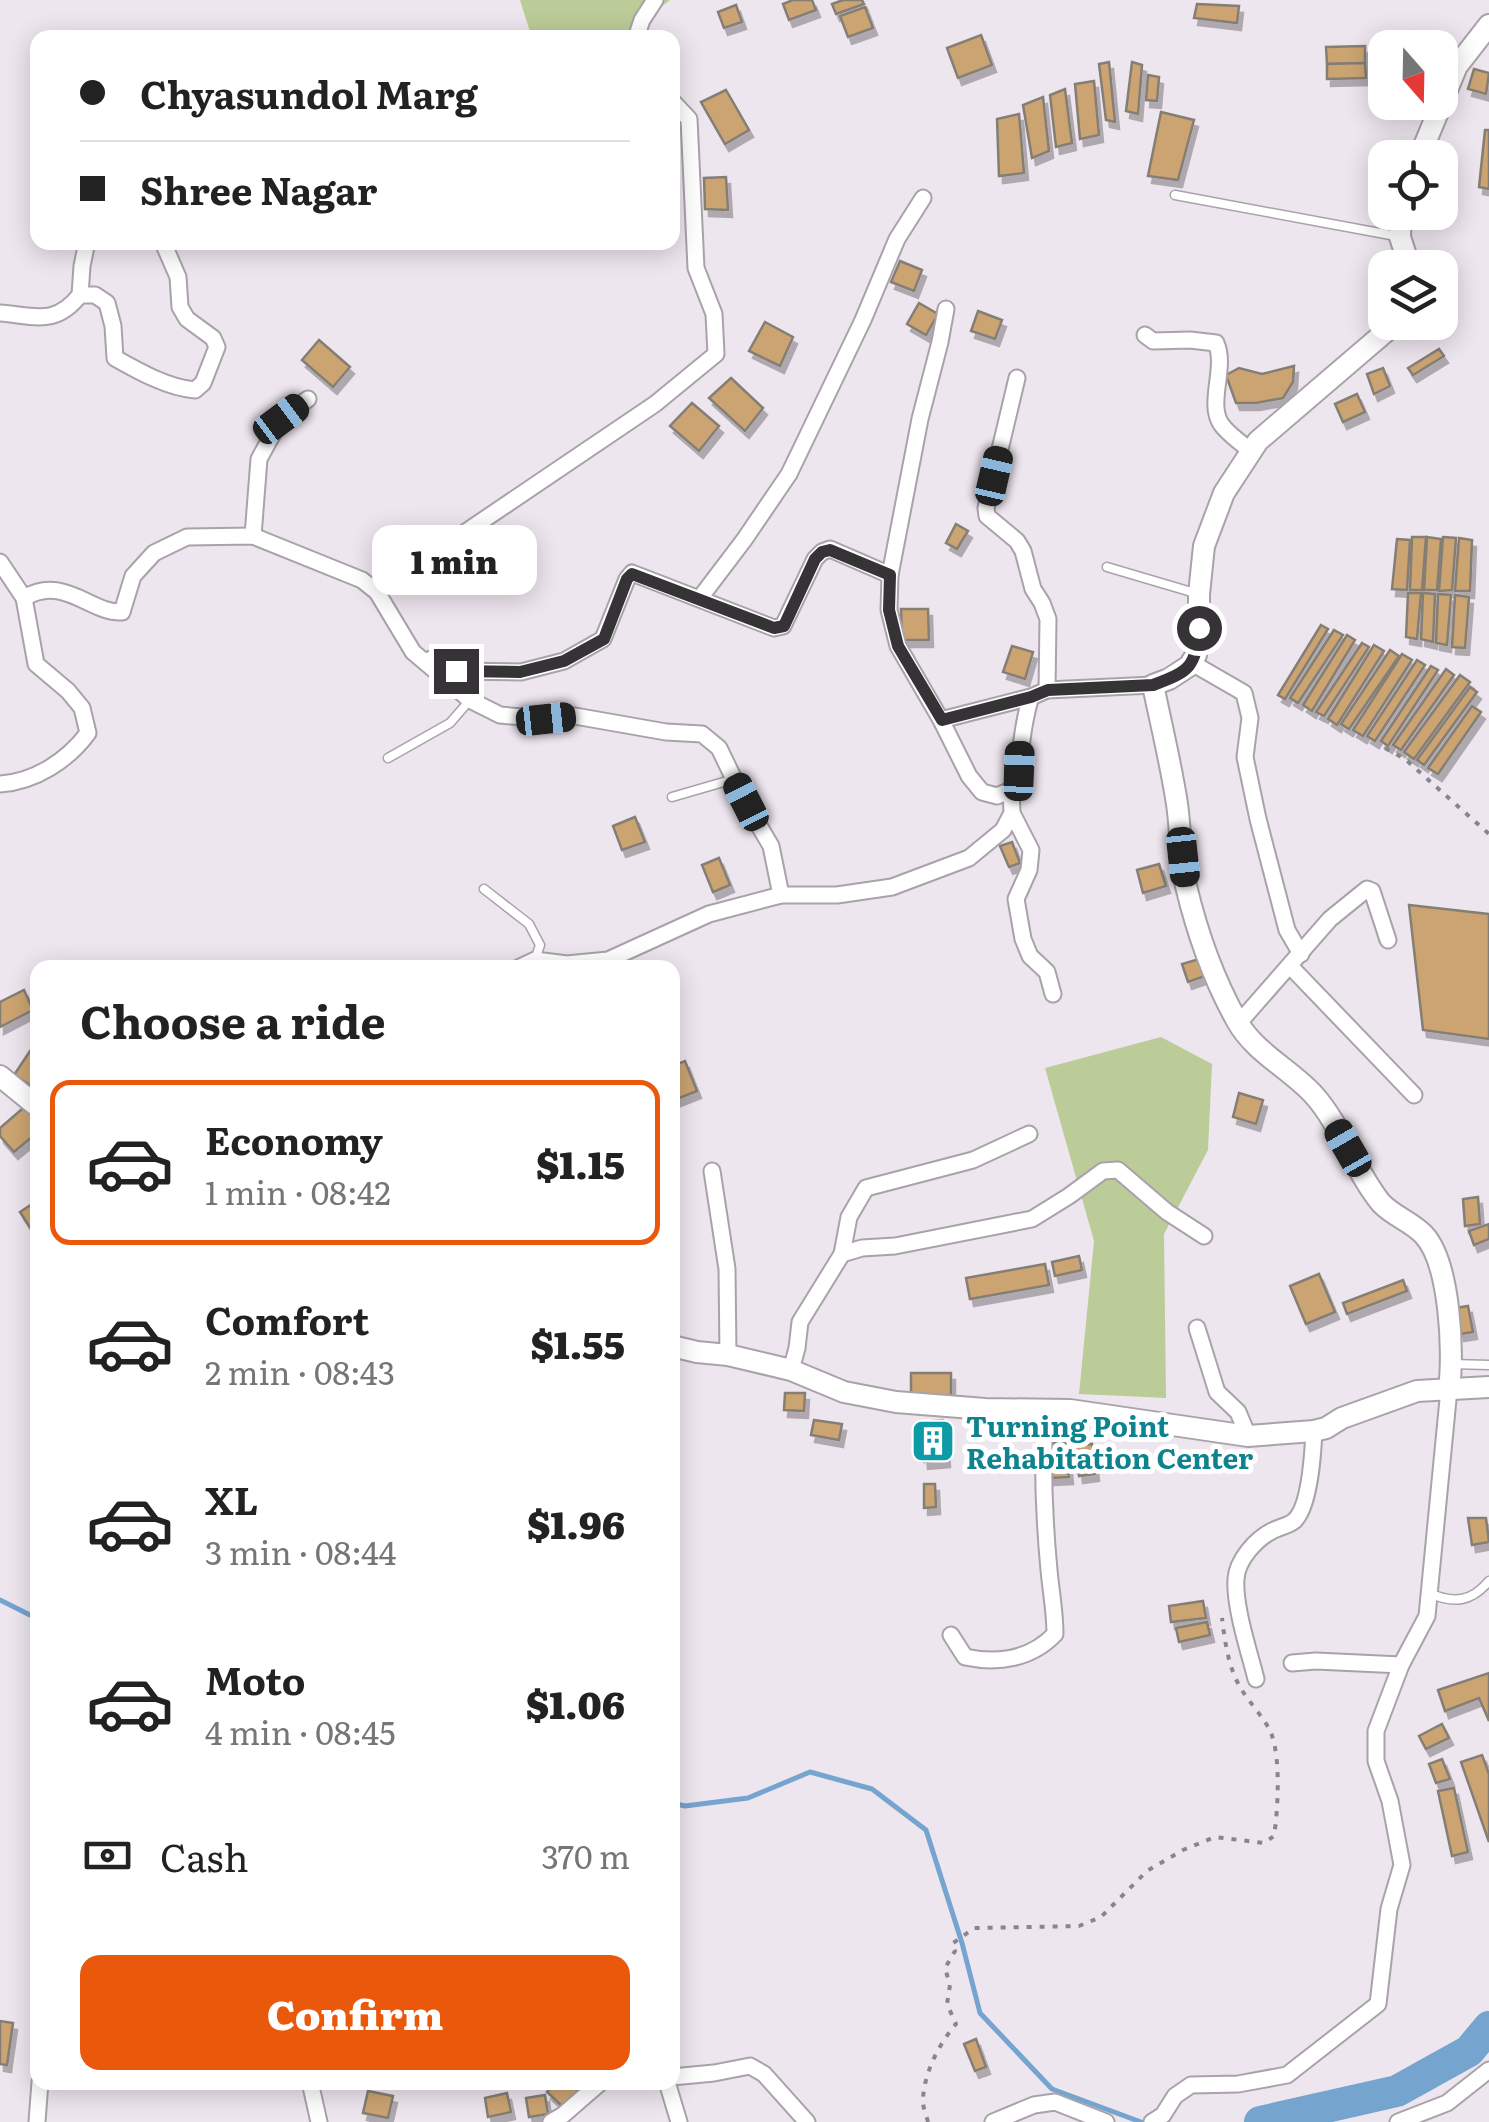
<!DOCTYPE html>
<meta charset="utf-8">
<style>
:root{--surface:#fff;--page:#f6f6f6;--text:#222;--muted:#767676;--line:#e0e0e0;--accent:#ea580c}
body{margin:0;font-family:Literata,serif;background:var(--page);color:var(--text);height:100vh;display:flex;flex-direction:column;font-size:38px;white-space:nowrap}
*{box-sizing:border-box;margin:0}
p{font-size:32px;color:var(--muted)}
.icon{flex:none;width:55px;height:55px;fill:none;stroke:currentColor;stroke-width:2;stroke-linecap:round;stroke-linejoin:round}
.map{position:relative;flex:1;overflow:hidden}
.side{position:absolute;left:30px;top:960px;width:650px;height:1130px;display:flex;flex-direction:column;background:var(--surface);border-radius:20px;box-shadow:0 5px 25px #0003}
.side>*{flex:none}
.hud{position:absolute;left:30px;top:30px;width:650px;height:220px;border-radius:20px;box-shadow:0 5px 25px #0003;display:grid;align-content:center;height:220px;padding:0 50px;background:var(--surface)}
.needle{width:65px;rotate:160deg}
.tools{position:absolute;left:1368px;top:30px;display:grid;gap:20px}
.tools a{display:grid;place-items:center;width:90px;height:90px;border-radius:20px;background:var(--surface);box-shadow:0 5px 25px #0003;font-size:50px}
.end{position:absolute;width:45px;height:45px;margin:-22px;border:12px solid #363337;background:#fff;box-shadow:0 0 0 5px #fff}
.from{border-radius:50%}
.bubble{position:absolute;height:70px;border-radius:20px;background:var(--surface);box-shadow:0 5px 25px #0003;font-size:32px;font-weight:800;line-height:70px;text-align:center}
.car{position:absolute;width:30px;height:60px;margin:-30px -15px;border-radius:12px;box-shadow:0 0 8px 2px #0007;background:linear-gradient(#222 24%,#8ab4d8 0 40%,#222 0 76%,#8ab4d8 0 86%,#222 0)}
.hud b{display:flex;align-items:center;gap:35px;height:95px;font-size:38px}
.hud b+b{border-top:2px solid var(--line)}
.hud i{width:25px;height:25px;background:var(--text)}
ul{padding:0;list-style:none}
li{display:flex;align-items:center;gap:30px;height:165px;margin:0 20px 15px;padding:0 30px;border:5px solid transparent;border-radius:20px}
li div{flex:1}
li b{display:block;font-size:38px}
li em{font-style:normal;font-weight:800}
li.on{border-color:var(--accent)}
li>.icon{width:90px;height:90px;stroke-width:1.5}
h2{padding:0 50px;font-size:45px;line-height:120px}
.pay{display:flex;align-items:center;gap:25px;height:110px;padding:0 50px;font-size:38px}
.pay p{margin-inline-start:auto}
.action{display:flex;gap:20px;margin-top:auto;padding:20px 50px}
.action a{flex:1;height:115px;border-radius:20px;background:var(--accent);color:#fff;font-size:40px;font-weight:800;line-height:115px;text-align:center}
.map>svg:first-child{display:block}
.green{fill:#bc9}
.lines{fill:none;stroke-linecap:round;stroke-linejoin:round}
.stream{stroke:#75a4cf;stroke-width:5}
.river{stroke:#75a4cf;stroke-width:32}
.building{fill:#cca472;stroke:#857e75;stroke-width:2.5;filter:url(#shadow)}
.lane-casing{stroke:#a9a2aa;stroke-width:11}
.street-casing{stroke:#a9a2aa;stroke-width:19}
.secondary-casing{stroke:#a9a2aa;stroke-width:24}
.path{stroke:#8a858b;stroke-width:4;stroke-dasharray:5 8;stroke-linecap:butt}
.lane{stroke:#fff;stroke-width:8}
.street{stroke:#fff;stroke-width:15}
.secondary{stroke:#fff;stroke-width:20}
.route{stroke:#363337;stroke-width:12}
.labels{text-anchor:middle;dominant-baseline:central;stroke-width:10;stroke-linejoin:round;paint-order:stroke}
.culture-label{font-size:28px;font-weight:bold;fill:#0d838f;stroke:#fff;text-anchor:start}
</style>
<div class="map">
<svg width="1489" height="2122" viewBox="0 0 1489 2122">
<defs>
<filter id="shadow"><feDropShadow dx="4" dy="7" stdDeviation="0" flood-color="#0004"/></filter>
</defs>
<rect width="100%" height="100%" fill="#eee6ef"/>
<g class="green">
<path d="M520,0H670L646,18L630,38L535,37L531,35Z"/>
<path d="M1161,1037L1212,1064L1208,1150L1164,1234L1166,1398L1079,1394L1094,1241L1045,1068Z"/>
</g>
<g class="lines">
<g class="stream">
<path d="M0,1600L38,1619"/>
<path d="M672,1803L685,1806L748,1798L810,1772L872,1789L926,1830L962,1943L980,2013L1052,2089L1141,2122"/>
</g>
<path class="river" d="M1260,2122L1397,2091L1469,2051L1489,2027"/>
</g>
<g class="building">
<path d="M793,0H812L816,10L789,20L783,4Z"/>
<path d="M843,0H862L864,4L836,14L832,4Z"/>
<path d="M1197,4L1239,6L1237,23L1194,18Z"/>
<path d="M736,5L742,22L724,28L718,12Z"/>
<path d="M865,7L873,28L848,37L840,16Z"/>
<path d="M981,35L992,65L958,78L947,48Z"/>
<path d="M1365,46V63L1327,64L1326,47Z"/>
<path d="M1109,62L1115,122L1106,120L1099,64Z"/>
<path d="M1132,62L1142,65L1138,114L1126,111Z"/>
<path d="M1365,63L1366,78L1327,79V64Z"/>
<path d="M1474,69L1489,73L1486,94L1468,89Z"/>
<path d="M1148,75L1159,77L1157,101L1146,100Z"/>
<path d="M1094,81L1099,135L1080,139L1075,84Z"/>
<path d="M1065,89L1072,143L1056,147L1050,95Z"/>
<path d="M726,90L749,130L725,144L701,102Z"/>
<path d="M1043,97L1049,151L1032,158L1023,105Z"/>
<path d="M1161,112L1194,120L1178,180L1148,176Z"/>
<path d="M1019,114L1024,173L999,176L997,119Z"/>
<path d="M1485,130H1489V189L1479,187Z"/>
<path d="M726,177L728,210L705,209L704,178Z"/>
<path d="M900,261L922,270L914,291L891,282Z"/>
<path d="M919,303L938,314L926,335L907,324Z"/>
<path d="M978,311L1002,320L995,339L971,331Z"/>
<path d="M765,322L793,337L780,366L749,351Z"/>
<path d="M319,340L350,367L333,387L302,360Z"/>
<path d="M1439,349L1444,356L1413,375L1408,368Z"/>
<path d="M1294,366L1293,382L1283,398L1256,403H1236L1226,375L1239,368L1262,374Z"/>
<path d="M1383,368L1390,386L1374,394L1367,374Z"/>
<path d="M731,378L763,408L745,431L709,398Z"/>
<path d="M1357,394L1365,412L1343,422L1335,404Z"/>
<path d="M692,403L719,426L699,451L670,426Z"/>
<path d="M956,524L968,531L957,549L946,543Z"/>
<path d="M1412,537H1426L1422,590H1410Z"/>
<path d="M1427,537L1441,539L1437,590H1424Z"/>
<path d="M1443,537L1456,538L1452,590L1439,591Z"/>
<path d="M1459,538L1472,540L1470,591H1455Z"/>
<path d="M1397,539L1410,540L1407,590L1392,589Z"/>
<path d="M1408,593H1421L1417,639L1406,637Z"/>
<path d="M1423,593L1435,594L1433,642L1421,639Z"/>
<path d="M1438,594L1451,595L1447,645L1436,643Z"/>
<path d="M1455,595L1469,597L1465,648L1452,647Z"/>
<path d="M901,609H928L929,640H902Z"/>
<path d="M1321,625L1328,629L1285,699L1278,695Z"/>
<path d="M1334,630L1343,635L1298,703L1290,698Z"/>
<path d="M1347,635L1355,640L1312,711L1303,705Z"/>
<path d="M1362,643L1369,647L1324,716L1316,712Z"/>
<path d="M1374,645L1384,651L1337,725L1328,719Z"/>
<path d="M1012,646L1033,652L1025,679L1003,672Z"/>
<path d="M1390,650L1399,656L1349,729L1341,724Z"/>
<path d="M1402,654L1412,660L1363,736L1353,730Z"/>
<path d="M1417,660L1425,665L1375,741L1367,736Z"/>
<path d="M1431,666L1438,670L1388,746L1381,741Z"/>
<path d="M1446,669L1454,675L1401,750L1393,745Z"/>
<path d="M1460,675L1470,682L1414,759L1404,752Z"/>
<path d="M1470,687L1477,692L1424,765L1417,760Z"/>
<path d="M1472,706L1481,712L1438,774L1428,768Z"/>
<path d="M635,817L645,842L622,850L613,826Z"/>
<path d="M1012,842L1020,863L1009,867L1000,846Z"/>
<path d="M719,858L730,885L713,892L702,865Z"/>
<path d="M1159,864L1166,886L1143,893L1137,870Z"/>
<path d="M1409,905L1489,914V1039L1423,1030Z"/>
<path d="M1199,959L1205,976L1188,982L1182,964Z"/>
<path d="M24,990L33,1010L0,1027V1002Z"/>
<path d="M30,1051L38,1056V1086L35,1088L14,1075Z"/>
<path d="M685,1061L697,1091L672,1101V1066Z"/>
<path d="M1239,1093L1263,1100L1256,1124L1233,1117Z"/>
<path d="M29,1103L38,1112V1132L14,1152L0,1136V1128Z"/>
<path d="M1478,1197L1480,1224L1465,1226L1463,1199Z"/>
<path d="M38,1200V1226L31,1229L20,1212Z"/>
<path d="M1489,1224V1239L1474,1245L1469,1231Z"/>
<path d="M1079,1256L1082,1270L1055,1276L1052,1262Z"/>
<path d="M1045,1264L1049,1285L970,1299L966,1278Z"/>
<path d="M1319,1274L1335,1312L1306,1324L1290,1286Z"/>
<path d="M1403,1280L1407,1291L1347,1314L1343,1303Z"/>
<path d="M1468,1306L1473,1332L1460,1334L1455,1308Z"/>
<rect x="911" y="1373" width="40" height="26"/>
<path d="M785,1393H805L804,1411L784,1410Z"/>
<path d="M814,1420L842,1424L839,1440L811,1435Z"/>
<path d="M943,1420L946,1460L924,1462L921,1422Z"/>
<path d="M1066,1442L1069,1477L1050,1478L1047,1444Z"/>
<path d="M1092,1444L1095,1474L1079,1476L1075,1446Z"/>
<path d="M924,1484H935L936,1507L924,1508Z"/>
<path d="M1468,1518H1486L1489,1542L1472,1545Z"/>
<path d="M1203,1601L1206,1618L1171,1622L1169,1606Z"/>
<path d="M1207,1622L1210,1635L1179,1642L1176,1628Z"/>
<path d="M1489,1673V1721L1479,1698L1445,1711L1438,1690Z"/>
<path d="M1442,1724L1449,1738L1426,1749L1419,1736Z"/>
<path d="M1482,1755L1489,1774V1842L1461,1762Z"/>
<path d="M1442,1759L1450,1779L1436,1783L1429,1764Z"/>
<path d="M1454,1788L1468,1852L1452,1856L1438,1791Z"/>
<path d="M0,2021L13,2023L7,2065L0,2064Z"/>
<path d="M976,2039L986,2067L975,2071L964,2044Z"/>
<path d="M556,2082H568L578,2091L563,2107L547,2092Z"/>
<path d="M368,2091L393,2096L388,2118L363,2113Z"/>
<path d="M507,2093L511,2112L488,2117L485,2098Z"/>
<path d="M545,2095L548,2114L529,2117L526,2098Z"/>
</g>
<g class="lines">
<defs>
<g id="lane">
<path d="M1175,195L1396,236"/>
<path d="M1107,567L1195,593"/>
<path d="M388,758L450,723L470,700"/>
<path d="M672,797L734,779"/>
<path d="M484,889L529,924L540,945L535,960"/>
<path d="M1452,1364L1489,1365"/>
<path d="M1429,1593C1454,1604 1471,1602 1489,1581"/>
</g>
<g id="street">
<path d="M636,38L642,20L655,0"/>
<path d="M80,295L82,266L87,242"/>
<path d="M946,309L940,342L920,419L890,575L889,610L898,646L941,720L969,776L982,792L997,796L1011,790C1023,761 1020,728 1031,697"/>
<path d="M0,313C36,316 55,326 80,295H95L107,303L113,326L115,358C138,371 168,388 195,390L203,383L217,347L213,338L187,319L180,307L178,277L164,245L166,242"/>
<path d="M1145,335L1153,341L1190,340L1216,343C1227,367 1207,403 1221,424C1228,434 1241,443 1251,451"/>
<path d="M1017,378L986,508L987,516L1017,541L1023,551L1033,589L1042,603L1048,619L1047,690"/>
<path d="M253,536L259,459L281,419L308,399"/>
<path d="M0,562L24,598L36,664L68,691L82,708L88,733C68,760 35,782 0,784"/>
<path d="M377,592L655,404L716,354L714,314L696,268L689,119L672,101"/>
<path d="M24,598C64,574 91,614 122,612L133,576L154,553L187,537L253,536L362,580L377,592L413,652L470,700L500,715L546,719L575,716L666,732L702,734L719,748L745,802L771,846L781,895"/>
<path d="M700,598L744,540L789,474L863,320L897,239L923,198"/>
<path d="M431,659L456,671L521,672L564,661L603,639L627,579L632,573L774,628L783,626L815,559L822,552L830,549L890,575"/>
<path d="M1192,663L1244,693L1250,718L1245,757L1258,819L1287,930L1301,954"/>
<path d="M941,720L1031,697L1047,690L1153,685"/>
<path d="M1012,813L1031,850L1029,870L1016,899L1023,939L1030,956L1047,972L1053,994"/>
<path d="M1290,966L1414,1095"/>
<path d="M518,968L535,960L567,964L608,960L709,914L781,895H837L892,887L969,858L1003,830L1012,813L1011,790"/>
<path d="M1238,1024L1330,919L1367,889L1372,891L1388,940"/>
<path d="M712,1171L727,1269L728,1355"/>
<path d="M842,1254L849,1217L866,1188L973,1160L1029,1134"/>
<path d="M1197,1328L1217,1392L1238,1412L1248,1436"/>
<path d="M791,1370L797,1348L800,1322L842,1254L862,1248L895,1246L1032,1219L1069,1196L1103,1171L1118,1170L1167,1212L1204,1236"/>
<path d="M951,1635L965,1657C998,1664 1031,1659 1055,1634C1055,1612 1051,1592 1049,1570C1044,1517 1042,1463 1045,1410"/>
<path d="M1292,1663L1316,1661L1401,1665"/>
<path d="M1256,1679C1249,1651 1234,1606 1236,1579C1237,1560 1256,1539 1272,1531C1279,1527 1288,1526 1294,1521C1310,1507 1313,1452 1314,1431"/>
<path d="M672,2077L714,2073L750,2066L764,2074L807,2122"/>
<path d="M310,2082L319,2122"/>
<path d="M667,2082L679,2122"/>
<path d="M37,2122L40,2082"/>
<path d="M551,2122L563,2115L601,2082"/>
<path d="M993,2122L1034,2105L1055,2102L1106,2122"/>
<path d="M1152,2122L1163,2115L1175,2096L1191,2085L1238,2084L1287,2075L1378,2004L1389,1909L1402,1865L1390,1801L1376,1761V1731L1401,1665L1427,1616L1449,1389"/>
<path d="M1398,2122L1447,2103L1489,2070"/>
</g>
<g id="secondary">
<path d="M1419,158L1457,66L1489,25"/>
<path d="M1401,212L1400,237L1410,268"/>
<path d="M1397,322L1258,441L1224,493L1204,546L1199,594V628L1196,655L1189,666L1169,679L1153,685C1161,724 1171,764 1177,804C1181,831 1180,860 1186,886C1197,932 1214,980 1237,1021C1254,1052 1290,1069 1313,1094C1342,1126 1354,1170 1381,1203C1393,1216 1412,1222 1424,1235C1450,1263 1454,1352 1449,1389"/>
<path d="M0,1076L38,1107"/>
<path d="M672,1346L697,1352L728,1355L791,1370L844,1392L896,1402L985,1409L1070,1410L1248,1436L1314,1431L1326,1428L1342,1418L1417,1391L1489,1387"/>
</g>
</defs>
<use href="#lane" class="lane-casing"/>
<use href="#street" class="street-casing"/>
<use href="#secondary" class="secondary-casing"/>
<g class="path">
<path d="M1385,748L1405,759L1489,834"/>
<path d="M928,2122C926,2114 922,2106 923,2098C925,2071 939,2044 956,2024L947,2004L950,1985L945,1968L955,1951L952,1944L974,1928L1079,1926L1101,1917L1147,1871L1183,1850L1215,1837L1264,1843L1274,1836C1278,1811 1281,1757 1271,1733C1266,1720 1248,1701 1240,1687C1228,1666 1225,1642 1222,1618"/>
</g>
<use href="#lane" class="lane"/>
<use href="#street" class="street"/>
<use href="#secondary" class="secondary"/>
</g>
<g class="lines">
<path class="route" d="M456,671L520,672L564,661L604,639L627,579L632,574L774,628L784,626L815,559L822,552L830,550L890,575L889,610L898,646L942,720L1031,697L1048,690L1153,685C1191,671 1195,667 1199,628"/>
</g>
<defs>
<symbol id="building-square" viewBox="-11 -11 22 22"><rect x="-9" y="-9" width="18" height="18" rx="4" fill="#0f9aa8" stroke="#fff"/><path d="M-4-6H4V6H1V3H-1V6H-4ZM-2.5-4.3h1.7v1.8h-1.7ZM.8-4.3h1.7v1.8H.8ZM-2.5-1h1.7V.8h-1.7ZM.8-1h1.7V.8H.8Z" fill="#fff"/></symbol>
</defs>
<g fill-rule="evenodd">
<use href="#building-square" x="908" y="1416" width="50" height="50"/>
</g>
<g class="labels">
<g class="culture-label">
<text x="966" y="1425">Turning Point<tspan x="966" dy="32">Rehabitation Center</tspan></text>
</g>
</g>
</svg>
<div class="tools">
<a><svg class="needle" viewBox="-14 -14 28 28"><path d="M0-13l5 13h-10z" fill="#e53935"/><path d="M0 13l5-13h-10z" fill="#767676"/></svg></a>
<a><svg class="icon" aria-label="locate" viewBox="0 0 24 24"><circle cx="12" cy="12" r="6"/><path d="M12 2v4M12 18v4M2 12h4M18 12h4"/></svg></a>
<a><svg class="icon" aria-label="layers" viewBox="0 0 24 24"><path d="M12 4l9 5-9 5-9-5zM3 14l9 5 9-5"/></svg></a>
</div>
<i class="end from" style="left:1199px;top:628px"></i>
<i class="end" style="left:456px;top:671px"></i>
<div class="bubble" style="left:372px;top:525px;width:165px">1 min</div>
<i class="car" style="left:281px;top:419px;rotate:53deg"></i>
<i class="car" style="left:994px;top:476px;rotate:13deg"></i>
<i class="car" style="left:546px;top:719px;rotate:84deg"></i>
<i class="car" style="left:1019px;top:771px;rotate:2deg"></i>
<i class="car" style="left:746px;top:802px;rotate:333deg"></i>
<i class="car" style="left:1183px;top:857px;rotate:174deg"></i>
<i class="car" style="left:1348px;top:1148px;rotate:330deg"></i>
<div class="hud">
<b><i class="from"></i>Chyasundol Marg</b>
<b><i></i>Shree Nagar</b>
</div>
<section class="side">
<h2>Choose a ride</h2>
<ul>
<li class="on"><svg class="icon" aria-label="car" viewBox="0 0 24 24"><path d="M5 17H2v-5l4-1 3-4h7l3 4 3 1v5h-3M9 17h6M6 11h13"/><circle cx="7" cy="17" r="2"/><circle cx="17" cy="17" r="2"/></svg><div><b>Economy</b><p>1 min · 08:42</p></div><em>$1.15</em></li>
<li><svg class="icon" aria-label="car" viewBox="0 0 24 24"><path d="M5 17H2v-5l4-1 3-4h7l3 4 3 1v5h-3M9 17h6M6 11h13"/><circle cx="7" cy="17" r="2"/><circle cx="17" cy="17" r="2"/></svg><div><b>Comfort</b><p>2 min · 08:43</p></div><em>$1.55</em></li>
<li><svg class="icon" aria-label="car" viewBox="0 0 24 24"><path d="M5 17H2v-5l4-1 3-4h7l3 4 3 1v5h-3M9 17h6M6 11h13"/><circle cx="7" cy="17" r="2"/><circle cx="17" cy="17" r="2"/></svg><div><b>XL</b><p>3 min · 08:44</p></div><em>$1.96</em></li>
<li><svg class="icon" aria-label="car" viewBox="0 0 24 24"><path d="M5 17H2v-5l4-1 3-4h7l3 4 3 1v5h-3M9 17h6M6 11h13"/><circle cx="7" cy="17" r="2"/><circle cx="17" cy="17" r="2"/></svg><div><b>Moto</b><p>4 min · 08:45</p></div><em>$1.06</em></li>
</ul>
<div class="pay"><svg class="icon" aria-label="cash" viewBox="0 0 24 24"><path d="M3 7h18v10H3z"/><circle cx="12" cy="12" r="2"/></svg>Cash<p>370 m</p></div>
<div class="action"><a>Confirm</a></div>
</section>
</div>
